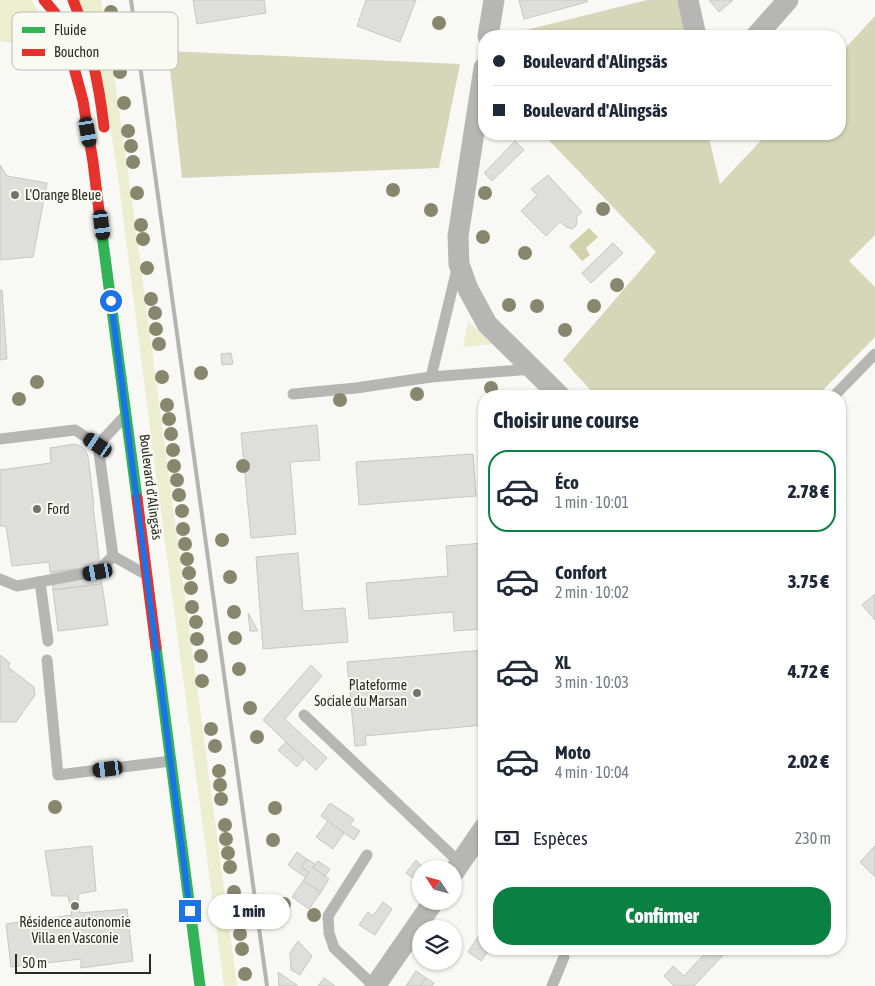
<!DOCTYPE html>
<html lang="fr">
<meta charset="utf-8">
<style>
:root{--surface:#fff;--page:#f6f6f7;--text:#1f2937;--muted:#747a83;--line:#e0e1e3;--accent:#0b8043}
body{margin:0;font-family:"Asap Condensed",sans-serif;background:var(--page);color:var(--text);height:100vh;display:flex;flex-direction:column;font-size:19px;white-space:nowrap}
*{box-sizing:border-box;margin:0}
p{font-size:16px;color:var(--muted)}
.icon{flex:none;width:28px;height:28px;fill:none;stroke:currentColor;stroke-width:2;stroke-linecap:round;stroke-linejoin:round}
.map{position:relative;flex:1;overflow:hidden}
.panel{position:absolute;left:478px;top:390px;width:368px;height:565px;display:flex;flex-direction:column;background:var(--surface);border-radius:20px;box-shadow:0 1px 4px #0004}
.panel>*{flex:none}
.top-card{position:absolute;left:478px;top:30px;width:368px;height:110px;border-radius:20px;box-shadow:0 1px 4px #0004;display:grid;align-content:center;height:110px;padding:0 15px;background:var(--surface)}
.needle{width:32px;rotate:306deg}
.buttons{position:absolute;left:412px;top:860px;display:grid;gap:10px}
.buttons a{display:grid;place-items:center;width:50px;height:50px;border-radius:50%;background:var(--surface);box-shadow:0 1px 4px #0004;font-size:25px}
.scale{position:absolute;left:15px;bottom:12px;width:136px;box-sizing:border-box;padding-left:5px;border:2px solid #2a2a27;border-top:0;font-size:14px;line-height:18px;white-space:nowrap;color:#2a2a27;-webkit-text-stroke:4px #f9faf2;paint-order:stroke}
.end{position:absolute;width:22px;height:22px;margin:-11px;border:6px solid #1a73e8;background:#fff;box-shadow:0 0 0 2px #fff}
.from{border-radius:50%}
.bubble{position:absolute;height:35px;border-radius:18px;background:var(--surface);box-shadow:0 1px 4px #0004;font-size:16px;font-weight:800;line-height:35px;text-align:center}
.car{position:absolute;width:15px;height:30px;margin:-15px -8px;border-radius:6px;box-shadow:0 0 4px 1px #0007;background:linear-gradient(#222 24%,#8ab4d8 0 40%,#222 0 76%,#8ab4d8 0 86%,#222 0)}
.top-card b{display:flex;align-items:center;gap:18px;height:48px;font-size:19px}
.top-card b+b{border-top:1px solid var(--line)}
.top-card i{width:12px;height:12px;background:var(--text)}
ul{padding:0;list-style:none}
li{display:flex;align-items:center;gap:15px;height:82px;margin:0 10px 8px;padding:0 5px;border:2px solid transparent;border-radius:20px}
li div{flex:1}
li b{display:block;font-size:19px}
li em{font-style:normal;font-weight:800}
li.current{border-color:var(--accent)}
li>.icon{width:45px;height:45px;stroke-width:1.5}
h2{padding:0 15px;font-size:22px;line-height:60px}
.pay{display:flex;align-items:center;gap:12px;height:55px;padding:0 15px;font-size:19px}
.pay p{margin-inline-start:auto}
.action{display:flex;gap:10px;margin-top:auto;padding:10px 15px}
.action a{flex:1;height:58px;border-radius:20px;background:var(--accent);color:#fff;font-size:20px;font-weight:800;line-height:58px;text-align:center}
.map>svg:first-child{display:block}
.green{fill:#eceed0}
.forest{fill:#d6d7b8}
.water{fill:#d1d2ab}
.building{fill:#dededb;stroke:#c7c7c4}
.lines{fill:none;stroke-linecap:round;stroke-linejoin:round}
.lane{stroke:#b6b6b4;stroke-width:11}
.street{stroke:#b6b6b4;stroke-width:21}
.fast{stroke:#30b455;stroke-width:11}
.jam{stroke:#e5322d;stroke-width:11}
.rail{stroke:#b3b3b1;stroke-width:4}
.tree{fill:#87876e}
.route{stroke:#1a73e8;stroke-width:6}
.poi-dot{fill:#72726f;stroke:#f9faf2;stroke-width:2}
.labels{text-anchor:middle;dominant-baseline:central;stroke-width:4;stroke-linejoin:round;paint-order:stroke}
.poi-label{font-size:14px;fill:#2a2a27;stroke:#f9faf2;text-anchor:start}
.street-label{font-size:14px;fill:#2a2a27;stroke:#f9faf2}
.key{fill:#f9faf2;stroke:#bbbcb5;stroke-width:1}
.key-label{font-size:14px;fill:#2a2a27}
</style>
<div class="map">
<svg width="875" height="986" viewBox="0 0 875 986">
<rect width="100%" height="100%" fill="#f8f8f4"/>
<g class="green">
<path d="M0,0H31L49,28L56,50L0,41Z"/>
<path d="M78,0H101L112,61L133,208L237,986H224L153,452L118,177L104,86Z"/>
<path d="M468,321L492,344L463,347Z"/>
</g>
<g class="forest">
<path d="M647,0H679L687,36H502Z"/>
<path d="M875,16V235L849,261L875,287V337L817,396H596L563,360L656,252L543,134H708L720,184L767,134H839V55Z"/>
<path d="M168,51L460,64L439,168L182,178Z"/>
</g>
<path class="water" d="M589,228L598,237L586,248L590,255L582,261L569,246Z"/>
<g class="building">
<path d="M193,0H264L266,13L197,24Z"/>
<path d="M366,0H416L400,42L357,26Z"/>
<path d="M519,0H587V2L524,19Z"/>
<path d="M709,0H733L719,12Z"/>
<path d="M515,141L524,150L492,181L484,173Z"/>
<path d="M0,165L7,176L47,183L33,257L0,260Z"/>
<path d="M548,175L582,212L576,217L577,220L576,226L572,229L566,227L560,222L546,236L521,211L537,195L531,189Z"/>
<path d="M613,243L623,253L591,283L582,273Z"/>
<path d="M0,290H2L7,359L0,360Z"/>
<path d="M231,353L233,364L222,365L221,354Z"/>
<path d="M317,425L320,460L290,462L296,534L251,538L241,433Z"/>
<path d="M75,444L82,447L85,450L88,456L94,505H93L100,566L51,572H50L49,562L12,566L6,526H0V470L51,463L50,448Z"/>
<path d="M473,454L476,496L359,505L356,462Z"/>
<path d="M484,543V629L454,631L453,612L369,619L366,583L448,576L446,546Z"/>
<path d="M298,553L303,611L345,608L348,642L263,649L256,557Z"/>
<path d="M100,566L102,584L53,590L51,572Z"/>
<path d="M102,584L108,625L58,631L53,590Z"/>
<path d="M875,594V620L862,605Z"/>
<path d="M248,613L258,631H250Z"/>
<path d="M484,650V725L365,736L366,745L355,746L347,662Z"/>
<path d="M0,655L10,663L8,667L34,687L35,695L16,722H0Z"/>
<path d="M311,665L322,676L285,719L327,758L316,770L263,720Z"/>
<path d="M286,742L304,759L297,767L278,750Z"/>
<path d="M330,803L354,819L350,825L360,831L354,840L321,816Z"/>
<path d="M328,821L344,833L333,849L316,837Z"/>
<path d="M92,846L96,891L78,894L80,913L127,909L133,961L81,968V959L11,967L6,924L72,915L68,896H52L45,851Z"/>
<path d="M875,846V877L860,862Z"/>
<path d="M297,852L307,859L301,867L309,872L305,877L288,865Z"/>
<path d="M307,859L315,864L313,868L329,879L321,892L303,881L309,872L301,867Z"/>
<path d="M416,860L425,869H421V876L417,881L406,873Z"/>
<path d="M318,861L330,869L325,876L313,868Z"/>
<path d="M303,881L321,892L309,909L292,897Z"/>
<path d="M383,902L392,909L375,935L359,925L368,912L373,916Z"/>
<path d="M482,930L484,931V949H490L481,961L468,952Z"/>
<path d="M298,941L312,956L300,975L291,970L290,953Z"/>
<path d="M709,949H729L694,986H674L664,976L673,966L684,976Z"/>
<path d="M416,971L426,978L420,986H406Z"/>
<path d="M278,972L298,986H279Z"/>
<path d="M324,978L335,986H318Z"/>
<path d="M426,978L434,983L432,986H420Z"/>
</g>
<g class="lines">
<g class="lane">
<path d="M431,377L457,269"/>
<path d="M293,394L356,388L431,377L532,369"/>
<path d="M834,396L875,354"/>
<path d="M123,418L98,445L113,556L145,574"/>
<path d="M0,439L75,430L98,445"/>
<path d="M0,579L17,586L98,571L113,556"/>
<path d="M40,582L48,641"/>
<path d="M47,660L58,775L171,761"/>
<path d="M304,715L460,863"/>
<path d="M367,855L328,916L329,933L334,948L374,986"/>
<path d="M552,986L564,957"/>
</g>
<g class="street">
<path d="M688,0L696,36"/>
<path d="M488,36L494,0"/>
<path d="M756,36L788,0"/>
<path d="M484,68L458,236L459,264L468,289L487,324L560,396"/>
<path d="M454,872L484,828"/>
<path d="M375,986L434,901"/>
</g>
<g class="fast">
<path d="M101,227L137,498"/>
<path d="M156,647L200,986"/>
</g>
<g class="jam">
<path d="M44,0L55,13L66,38L83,101L93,162L101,227"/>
<path d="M73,0C90,41 99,83 104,127"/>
<path d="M137,498L156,647"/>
</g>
<path class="rail" d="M131,0L267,986"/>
</g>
<g class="tree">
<circle cx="111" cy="12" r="7"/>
<circle cx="439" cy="23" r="7"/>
<circle cx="120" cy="72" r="7"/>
<circle cx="124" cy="103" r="7"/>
<circle cx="128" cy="131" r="7"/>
<circle cx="131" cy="146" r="7"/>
<circle cx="133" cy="162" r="7"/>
<circle cx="393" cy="190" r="7"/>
<circle cx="137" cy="193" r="7"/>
<circle cx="485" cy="193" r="7"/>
<circle cx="603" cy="209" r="7"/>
<circle cx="431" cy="210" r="7"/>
<circle cx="141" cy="225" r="7"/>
<circle cx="483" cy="237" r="7"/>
<circle cx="143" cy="239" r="7"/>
<circle cx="525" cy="253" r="7"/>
<circle cx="147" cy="268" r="7"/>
<circle cx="617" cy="285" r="7"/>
<circle cx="151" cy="299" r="7"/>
<circle cx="509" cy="305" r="7"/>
<circle cx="537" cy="306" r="7"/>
<circle cx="594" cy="306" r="7"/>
<circle cx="155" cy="313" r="7"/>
<circle cx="156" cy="329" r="7"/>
<circle cx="565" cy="330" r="7"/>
<circle cx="159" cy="344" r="7"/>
<circle cx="201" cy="373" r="7"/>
<circle cx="162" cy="377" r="7"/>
<circle cx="37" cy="382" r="7"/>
<circle cx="491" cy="388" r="7"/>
<circle cx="417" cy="394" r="7"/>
<circle cx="19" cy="399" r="7"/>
<circle cx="340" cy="400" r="7"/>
<circle cx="167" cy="405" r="7"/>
<circle cx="169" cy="419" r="7"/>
<circle cx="171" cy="434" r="7"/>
<circle cx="173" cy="450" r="7"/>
<circle cx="174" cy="466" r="7"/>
<circle cx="243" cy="466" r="7"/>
<circle cx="177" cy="480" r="7"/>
<circle cx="179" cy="495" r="7"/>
<circle cx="182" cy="511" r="7"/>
<circle cx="183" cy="529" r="7"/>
<circle cx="222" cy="540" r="7"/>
<circle cx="185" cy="544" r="7"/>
<circle cx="187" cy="559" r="7"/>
<circle cx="189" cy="573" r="7"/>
<circle cx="230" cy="577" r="7"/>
<circle cx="191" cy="588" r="7"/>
<circle cx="192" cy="607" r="7"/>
<circle cx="234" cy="612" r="7"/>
<circle cx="196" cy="622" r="7"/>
<circle cx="235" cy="638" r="7"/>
<circle cx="197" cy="639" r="7"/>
<circle cx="201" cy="656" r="7"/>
<circle cx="239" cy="669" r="7"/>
<circle cx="202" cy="681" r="7"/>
<circle cx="250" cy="708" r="7"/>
<circle cx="211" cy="729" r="7"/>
<circle cx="257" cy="737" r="7"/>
<circle cx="215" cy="746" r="7"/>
<circle cx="219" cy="771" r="7"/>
<circle cx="220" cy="785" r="7"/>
<circle cx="221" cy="799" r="7"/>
<circle cx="55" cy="807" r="7"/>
<circle cx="275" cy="808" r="7"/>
<circle cx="225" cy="825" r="7"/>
<circle cx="226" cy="839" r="7"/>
<circle cx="273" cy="840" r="7"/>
<circle cx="228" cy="853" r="7"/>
<circle cx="230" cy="867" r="7"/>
<circle cx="234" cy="892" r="7"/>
<circle cx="284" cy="904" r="7"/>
<circle cx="238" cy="907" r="7"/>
<circle cx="314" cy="915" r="7"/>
<circle cx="240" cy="934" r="7"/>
<circle cx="242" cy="949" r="7"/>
<circle cx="245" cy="974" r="7"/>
</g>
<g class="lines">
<path class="route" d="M111,301L190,911"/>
</g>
<g class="poi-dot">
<circle cx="15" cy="195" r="5"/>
<circle cx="37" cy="509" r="5"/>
<circle cx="417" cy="693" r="5"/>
<circle cx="75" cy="906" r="5"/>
</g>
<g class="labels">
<g class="poi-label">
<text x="25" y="195">L'Orange Bleue</text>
<text x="47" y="509">Ford</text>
<text x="407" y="685" text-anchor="end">Plateforme<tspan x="407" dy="16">Sociale du Marsan</tspan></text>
<text x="75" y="922" text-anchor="middle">Résidence autonomie<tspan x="75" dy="16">Villa en Vasconie</tspan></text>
</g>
<g class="street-label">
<text transform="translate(151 487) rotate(83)">Boulevard d'Alingsäs</text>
</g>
</g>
<rect x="12" y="12" width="166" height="58" rx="8" class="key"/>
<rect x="22" y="27" width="23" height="6" fill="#30b455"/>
<rect x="22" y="49" width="23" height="7" fill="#e5322d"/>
<g class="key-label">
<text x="54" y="35">Fluide</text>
<text x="54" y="57">Bouchon</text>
</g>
</svg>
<div class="buttons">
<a><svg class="needle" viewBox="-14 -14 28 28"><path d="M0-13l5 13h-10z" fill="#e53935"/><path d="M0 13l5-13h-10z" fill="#747a83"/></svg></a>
<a><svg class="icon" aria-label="layers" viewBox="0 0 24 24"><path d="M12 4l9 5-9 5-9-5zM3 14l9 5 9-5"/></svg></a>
</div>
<div class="scale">50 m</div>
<i class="end from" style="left:111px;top:301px"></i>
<i class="end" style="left:190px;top:911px"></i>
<div class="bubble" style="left:208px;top:894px;width:82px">1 min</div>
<i class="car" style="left:88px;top:132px;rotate:170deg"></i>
<i class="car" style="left:102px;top:225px;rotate:173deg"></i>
<i class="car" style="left:98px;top:445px;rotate:304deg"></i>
<i class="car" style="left:98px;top:572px;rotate:260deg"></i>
<i class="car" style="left:108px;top:769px;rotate:263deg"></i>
<div class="top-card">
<b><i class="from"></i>Boulevard d'Alingsäs</b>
<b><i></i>Boulevard d'Alingsäs</b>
</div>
<section class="panel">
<h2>Choisir une course</h2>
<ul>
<li class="current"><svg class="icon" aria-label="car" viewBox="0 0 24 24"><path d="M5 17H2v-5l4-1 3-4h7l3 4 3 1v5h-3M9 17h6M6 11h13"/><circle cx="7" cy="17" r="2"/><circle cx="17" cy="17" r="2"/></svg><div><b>Éco</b><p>1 min · 10:01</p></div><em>2.78 €</em></li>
<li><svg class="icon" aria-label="car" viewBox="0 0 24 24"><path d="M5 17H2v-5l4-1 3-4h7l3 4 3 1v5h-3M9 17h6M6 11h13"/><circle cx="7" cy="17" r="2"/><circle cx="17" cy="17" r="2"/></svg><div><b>Confort</b><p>2 min · 10:02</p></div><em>3.75 €</em></li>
<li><svg class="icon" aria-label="car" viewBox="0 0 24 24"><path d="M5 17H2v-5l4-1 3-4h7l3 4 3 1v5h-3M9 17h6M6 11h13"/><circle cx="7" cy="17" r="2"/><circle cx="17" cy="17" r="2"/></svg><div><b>XL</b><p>3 min · 10:03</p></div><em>4.72 €</em></li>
<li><svg class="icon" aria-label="car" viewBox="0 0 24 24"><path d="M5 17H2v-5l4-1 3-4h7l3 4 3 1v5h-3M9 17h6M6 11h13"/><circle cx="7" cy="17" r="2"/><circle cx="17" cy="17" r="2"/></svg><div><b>Moto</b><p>4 min · 10:04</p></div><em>2.02 €</em></li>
</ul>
<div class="pay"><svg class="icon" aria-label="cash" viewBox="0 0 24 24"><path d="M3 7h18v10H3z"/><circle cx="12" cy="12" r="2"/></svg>Espèces<p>230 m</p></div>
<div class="action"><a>Confirmer</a></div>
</section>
</div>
